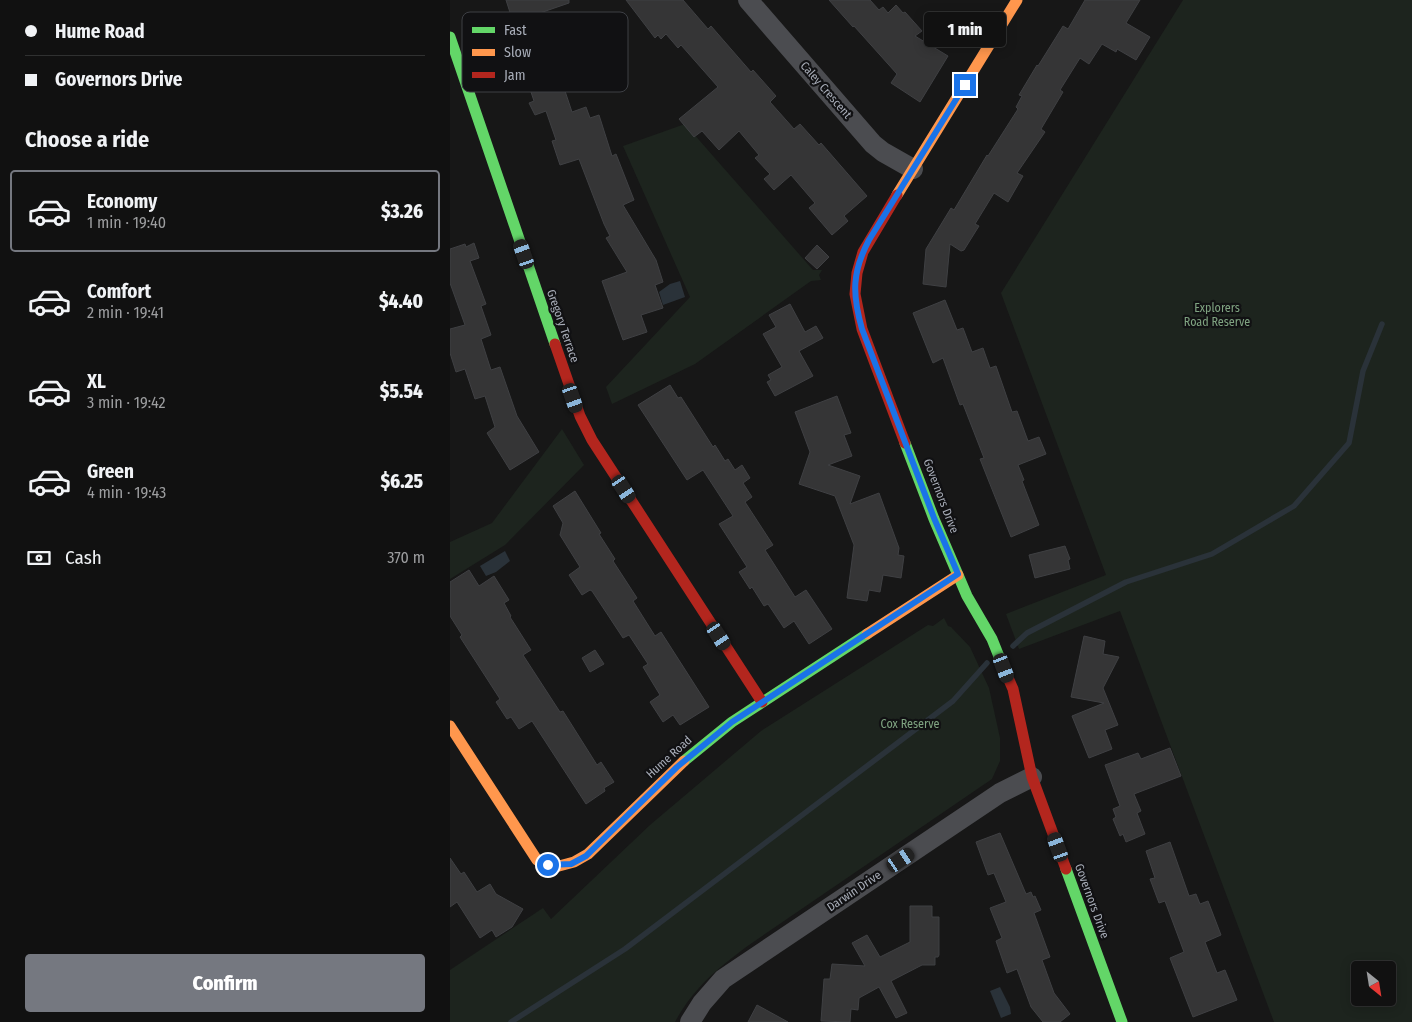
<!DOCTYPE html>
<meta charset="utf-8">
<style>
:root{--surface:#111;--page:#1e1f1f;--text:#f1f3f6;--muted:#9c9d9f;--line:#303131;--accent:#757880}
body{margin:0;font-family:"Fira Sans Condensed",sans-serif;background:var(--page);color:var(--text);height:100vh;display:flex;flex-direction:column;font-size:19px;white-space:nowrap}
*{box-sizing:border-box;margin:0}
p{font-size:16px;color:var(--muted)}
.icon{flex:none;width:28px;height:28px;fill:none;stroke:currentColor;stroke-width:2;stroke-linecap:round;stroke-linejoin:round}
.map{position:relative;flex:1;overflow:hidden}
.panel{display:flex;flex-direction:column;background:var(--surface);width:450px}
.panel>*{flex:none}
.banner{display:grid;align-content:center;height:110px;padding:0 25px;background:var(--surface)}
.needle{width:32px;rotate:150deg}
.buttons{position:absolute;left:901px;top:961px;display:grid;gap:10px}
.buttons a{display:grid;place-items:center;width:45px;height:45px;border-radius:5px;background:var(--surface);box-shadow:0 2px 12px #0003,0 0 0 1px var(--line);font-size:25px}
.end{position:absolute;width:22px;height:22px;margin:-11px;border:6px solid #1a73e8;background:#fff;box-shadow:0 0 0 2px #fff}
.from{border-radius:50%}
.bubble{position:absolute;height:35px;border-radius:5px;background:var(--surface);box-shadow:0 2px 12px #0003,0 0 0 1px var(--line);font-size:16px;font-weight:800;line-height:35px;text-align:center}
.car{position:absolute;width:15px;height:30px;margin:-15px -8px;border-radius:6px;box-shadow:0 0 4px 1px #0007;background:linear-gradient(#222 24%,#8ab4d8 0 40%,#222 0 76%,#8ab4d8 0 86%,#222 0)}
.banner b{display:flex;align-items:center;gap:18px;height:48px;font-size:19px}
.banner b+b{border-top:1px solid var(--line)}
.banner i{width:12px;height:12px;background:var(--text)}
ul{padding:0;list-style:none}
li{display:flex;align-items:center;gap:15px;height:82px;margin:0 10px 8px;padding:0 15px;border:2px solid transparent;border-radius:5px}
li div{flex:1}
li b{display:block;font-size:19px}
li em{font-style:normal;font-weight:800}
li.selected{border-color:var(--accent)}
li>.icon{width:45px;height:45px;stroke-width:1.5}
h2{padding:0 25px;font-size:22px;line-height:60px}
.pay{display:flex;align-items:center;gap:12px;height:55px;padding:0 25px;font-size:19px}
.pay p{margin-inline-start:auto}
.primary-button{display:flex;gap:10px;margin-top:auto;padding:10px 25px}
.primary-button a{flex:1;height:58px;border-radius:5px;background:var(--accent);color:#fff;font-size:20px;font-weight:800;line-height:58px;text-align:center}
main{display:flex;flex:1;min-height:0}
.map>svg:first-child{display:block}
.green{fill:#1d241e;fill-rule:evenodd}
.water{fill:#2a3239}
.lines{fill:none;stroke-linecap:round;stroke-linejoin:round}
.stream{stroke:#2a3239;stroke-width:5.5}
.building{fill:#353536;stroke:#3f4043}
.street{stroke:#4b4c50;stroke-width:20}
.fast{stroke:#63d668;stroke-width:11}
.slow{stroke:#ff974d;stroke-width:11}
.jam{stroke:#b3261e;stroke-width:11}
.route{stroke:#1a73e8;stroke-width:6}
.labels{text-anchor:middle;dominant-baseline:central;stroke-width:4.5;stroke-linejoin:round;paint-order:stroke}
.street-label{font-size:12px;fill:#a8adb8;stroke:#111113}
.park-label{font-size:12px;fill:#7fa381;stroke:#111113}
.key{fill:#111113;stroke:#3e4045;stroke-width:1}
.key-label{font-size:14px;fill:#a8adb8}
</style>
<main>
<section class="panel">
<div class="banner">
<b><i class="from"></i>Hume Road</b>
<b><i></i>Governors Drive</b>
</div>
<h2>Choose a ride</h2>
<ul>
<li class="selected"><svg class="icon" aria-label="car" viewBox="0 0 24 24"><path d="M5 17H2v-5l4-1 3-4h7l3 4 3 1v5h-3M9 17h6M6 11h13"/><circle cx="7" cy="17" r="2"/><circle cx="17" cy="17" r="2"/></svg><div><b>Economy</b><p>1 min · 19:40</p></div><em>$3.26</em></li>
<li><svg class="icon" aria-label="car" viewBox="0 0 24 24"><path d="M5 17H2v-5l4-1 3-4h7l3 4 3 1v5h-3M9 17h6M6 11h13"/><circle cx="7" cy="17" r="2"/><circle cx="17" cy="17" r="2"/></svg><div><b>Comfort</b><p>2 min · 19:41</p></div><em>$4.40</em></li>
<li><svg class="icon" aria-label="car" viewBox="0 0 24 24"><path d="M5 17H2v-5l4-1 3-4h7l3 4 3 1v5h-3M9 17h6M6 11h13"/><circle cx="7" cy="17" r="2"/><circle cx="17" cy="17" r="2"/></svg><div><b>XL</b><p>3 min · 19:42</p></div><em>$5.54</em></li>
<li><svg class="icon" aria-label="car" viewBox="0 0 24 24"><path d="M5 17H2v-5l4-1 3-4h7l3 4 3 1v5h-3M9 17h6M6 11h13"/><circle cx="7" cy="17" r="2"/><circle cx="17" cy="17" r="2"/></svg><div><b>Green</b><p>4 min · 19:43</p></div><em>$6.25</em></li>
</ul>
<div class="pay"><svg class="icon" aria-label="cash" viewBox="0 0 24 24"><path d="M3 7h18v10H3z"/><circle cx="12" cy="12" r="2"/></svg>Cash<p>370 m</p></div>
<div class="primary-button"><a>Confirm</a></div>
</section>
<div class="map">
<svg width="962" height="1022" viewBox="0 0 962 1022">
<rect width="100%" height="100%" fill="#171717"/>
<g class="green">
<path d="M733,0H962V1022H824L670,611L569,649L556,614L656,575L551,293ZM910,970H938V998H910Z"/>
<path d="M235,124L363,270H372L369,275L371,280L361,281L245,364L162,404L156,387L240,297L173,146Z"/>
<path d="M112,429L134,465L55,545L0,579V542L42,523Z"/>
<path d="M494,618L498,626L501,627L520,647L539,688L550,738V761L542,779L299,945C268,968 244,987 225,1022H0V970L93,908L101,919L200,825L311,731L478,625L483,626Z"/>
</g>
<g class="water">
<path d="M230,281L235,297L213,305L209,292L220,284Z"/>
<path d="M55,551L60,561L46,572L36,576L30,566Z"/>
<path d="M550,987L560,1007L561,1014L551,1018L540,991Z"/>
</g>
<g class="lines">
<g class="stream">
<path d="M563,646L577,633L676,582L762,554L844,506L899,443L913,371L932,324"/>
<path d="M61,1022L175,949L503,701L537,663"/>
</g>
</g>
<g class="building">
<path d="M56,0H119V3L84,15L104,72L108,70L122,112L136,107L140,118L149,115L162,156L166,154L184,200L173,205L206,260L213,282L205,285L213,308L191,315L197,332L173,340L152,281L177,272L156,238L160,236L154,224L129,159L110,165L102,141L106,140L96,111L85,115L79,103L84,101L77,80H78L60,27L64,25Z"/>
<path d="M176,0H233L258,29L261,26L301,72L303,70L326,96L320,102L344,129L350,124L369,145L371,143L417,196L394,216L398,221L382,235L359,208L365,203L341,175L324,190L314,179L320,174L305,158L309,155L289,131L269,150L252,131L244,137L229,119L268,87L231,45L228,48L216,34L211,39L208,35L205,38Z"/>
<path d="M379,0H420L429,10L433,7L438,13L446,5L453,13L455,12L472,31L465,36L498,56L470,102L441,83L447,74L404,26L403,27Z"/>
<path d="M635,0H690L676,23L700,37L686,60L667,49L666,52L652,44L639,64L630,58L610,90L613,92L591,129L595,132L567,173L573,176L558,202L544,193L525,224L529,226L514,250L511,251L500,244L496,287L473,284L476,249L501,208L504,210L537,155L538,156L568,109L566,107L572,96L569,95L587,65L588,66L613,26L618,29Z"/>
<path d="M24,243L29,258L20,261L36,304L31,306L41,335L31,339L41,370L50,367L67,416L89,452L60,470L37,433L45,427L35,396L25,399L15,369L6,372L0,353V329L15,325L0,283V249L15,244L16,247Z"/>
<path d="M367,245L379,257L367,269L355,258Z"/>
<path d="M495,300L507,330L513,328L522,352L533,348L540,368L546,366L562,412L567,411L578,441L589,437L596,454L568,465L574,480L572,481L589,525L561,537L530,459L534,458L513,404L510,405L493,358L483,363L463,313Z"/>
<path d="M340,304L355,332L366,326L373,338L349,351L363,376L325,396L317,382L321,380L318,375L332,367L313,334L326,327L319,315Z"/>
<path d="M220,385L228,398L231,397L263,447L265,445L275,461L278,459L285,470L292,465L300,478L293,483L302,497L295,502L323,545L315,550L345,597L356,590L382,629L359,644L344,621L334,628L318,604L314,606L302,587L300,589L289,572L297,567L269,524L283,516L253,470L237,480L188,405Z"/>
<path d="M387,396L401,433L394,435L402,456L378,465L410,476L400,504L429,493L449,548L448,555L454,556L451,578L433,575L430,592L419,590L417,601L397,598L404,545L385,496L349,484L360,452L345,412Z"/>
<path d="M125,491L151,533L149,534L165,559L163,561L187,598L183,601L205,636L211,632L259,707L230,725L223,715L213,722L200,702L210,695L193,667L198,664L179,635L173,638L142,591L140,590L132,595L119,575L130,567L110,535L113,523L103,506Z"/>
<path d="M615,546L620,559L618,560L620,569L585,578L579,555Z"/>
<path d="M19,570L29,586L44,576L59,600L54,603L61,616L60,617L81,650L73,655L110,712L113,711L147,765L151,762L164,782L154,788L155,791L136,804L82,721L69,729L61,717L57,719L46,702L50,699L10,637L12,635L0,616V582Z"/>
<path d="M634,636L655,641L653,654L669,657L653,688L668,725L655,730L662,749L639,758L622,716L654,703L621,697Z"/>
<path d="M145,650L154,664L140,672L132,658Z"/>
<path d="M720,748L731,776L684,794L691,811L687,813L695,834L676,842L673,834L670,836L663,819L666,817L663,809L670,806L655,765L688,753L691,759Z"/>
<path d="M550,833L576,894L581,892L583,897L585,896L591,910L584,913L600,957L592,960L604,993L620,1014L610,1022H593L581,1007L567,969L557,973L546,941L552,938L540,908L556,902L544,873L538,875L526,842Z"/>
<path d="M720,842L739,896L746,894L750,904L758,901L771,935L755,942L767,973L775,970L787,1000L743,1017L720,958L734,952L715,901L709,903L700,879L705,878L696,851Z"/>
<path d="M0,858L11,874L14,872L27,892L40,884L46,894L73,909L62,927L46,937L42,930L30,938L7,902L0,907Z"/>
<path d="M460,906H482V917H489V955L488,957H485V965H472L441,981L457,1013L446,1018L429,987L409,998L408,1010L401,1009L400,1022L371,1021L374,979H380L382,964L415,966L402,943L417,935L430,957L460,942Z"/>
<path d="M307,1005L338,1022H298Z"/>
</g>
<g class="lines">
<g class="street">
<path d="M298,0L423,144L433,152L463,169"/>
<path d="M240,1022L252,1003L273,979L550,793L582,777"/>
</g>
<g class="fast">
<path d="M0,37L105,344"/>
<path d="M455,443L484,519L517,596L542,639L552,664"/>
<path d="M234,761L282,722L417,634"/>
<path d="M616,869L672,1022"/>
</g>
<g class="slow">
<path d="M447,195L567,0"/>
<path d="M417,634L508,575"/>
<path d="M0,726L87,860L94,864L109,866L124,862L138,854L234,761"/>
</g>
<g class="jam">
<path d="M447,195L413,252L407,273L405,294L412,329L455,443"/>
<path d="M105,344L130,416L142,440L312,702"/>
<path d="M552,664L563,689L582,777L616,869"/>
</g>
</g>
<g class="lines">
<path class="route" d="M98,865L121,864L136,856L227,767L282,722L508,574L484,518L412,329C402,294 402,272 419,240L515,85"/>
</g>
<g class="labels">
<g class="street-label">
<text transform="translate(376 90) rotate(49)">Caley Crescent</text>
<text transform="translate(113 326) rotate(71)">Gregory Terrace</text>
<text transform="translate(491 496) rotate(69)">Governors Drive</text>
<text transform="translate(219 757) rotate(-42)">Hume Road</text>
<text transform="translate(404 891) rotate(-34)">Darwin Drive</text>
<text transform="translate(642 901) rotate(70)">Governors Drive</text>
</g>
<g class="park-label">
<text x="767" y="308">Explorers<tspan x="767" dy="14">Road Reserve</tspan></text>
<text x="460" y="724">Cox Reserve</text>
</g>
</g>
<rect x="12" y="12" width="166" height="80" rx="8" class="key"/>
<rect x="22" y="27" width="23" height="6" fill="#63d668"/>
<rect x="22" y="49" width="23" height="7" fill="#ff974d"/>
<rect x="22" y="72" width="23" height="6" fill="#b3261e"/>
<g class="key-label">
<text x="54" y="35">Fast</text>
<text x="54" y="57">Slow</text>
<text x="54" y="80">Jam</text>
</g>
</svg>
<div class="buttons">
<a><svg class="needle" viewBox="-14 -14 28 28"><path d="M0-13l5 13h-10z" fill="#e53935"/><path d="M0 13l5-13h-10z" fill="#9c9d9f"/></svg></a>
</div>
<i class="end from" style="left:98px;top:865px"></i>
<i class="end" style="left:515px;top:85px"></i>
<div class="bubble" style="left:474px;top:12px;width:82px">1 min</div>
<i class="car" style="left:74px;top:254px;rotate:341deg"></i>
<i class="car" style="left:123px;top:398px;rotate:161deg"></i>
<i class="car" style="left:174px;top:489px;rotate:147deg"></i>
<i class="car" style="left:269px;top:636px;rotate:147deg"></i>
<i class="car" style="left:554px;top:668px;rotate:159deg"></i>
<i class="car" style="left:608px;top:847px;rotate:340deg"></i>
<i class="car" style="left:451px;top:860px;rotate:56deg"></i>
</div>
</main>
